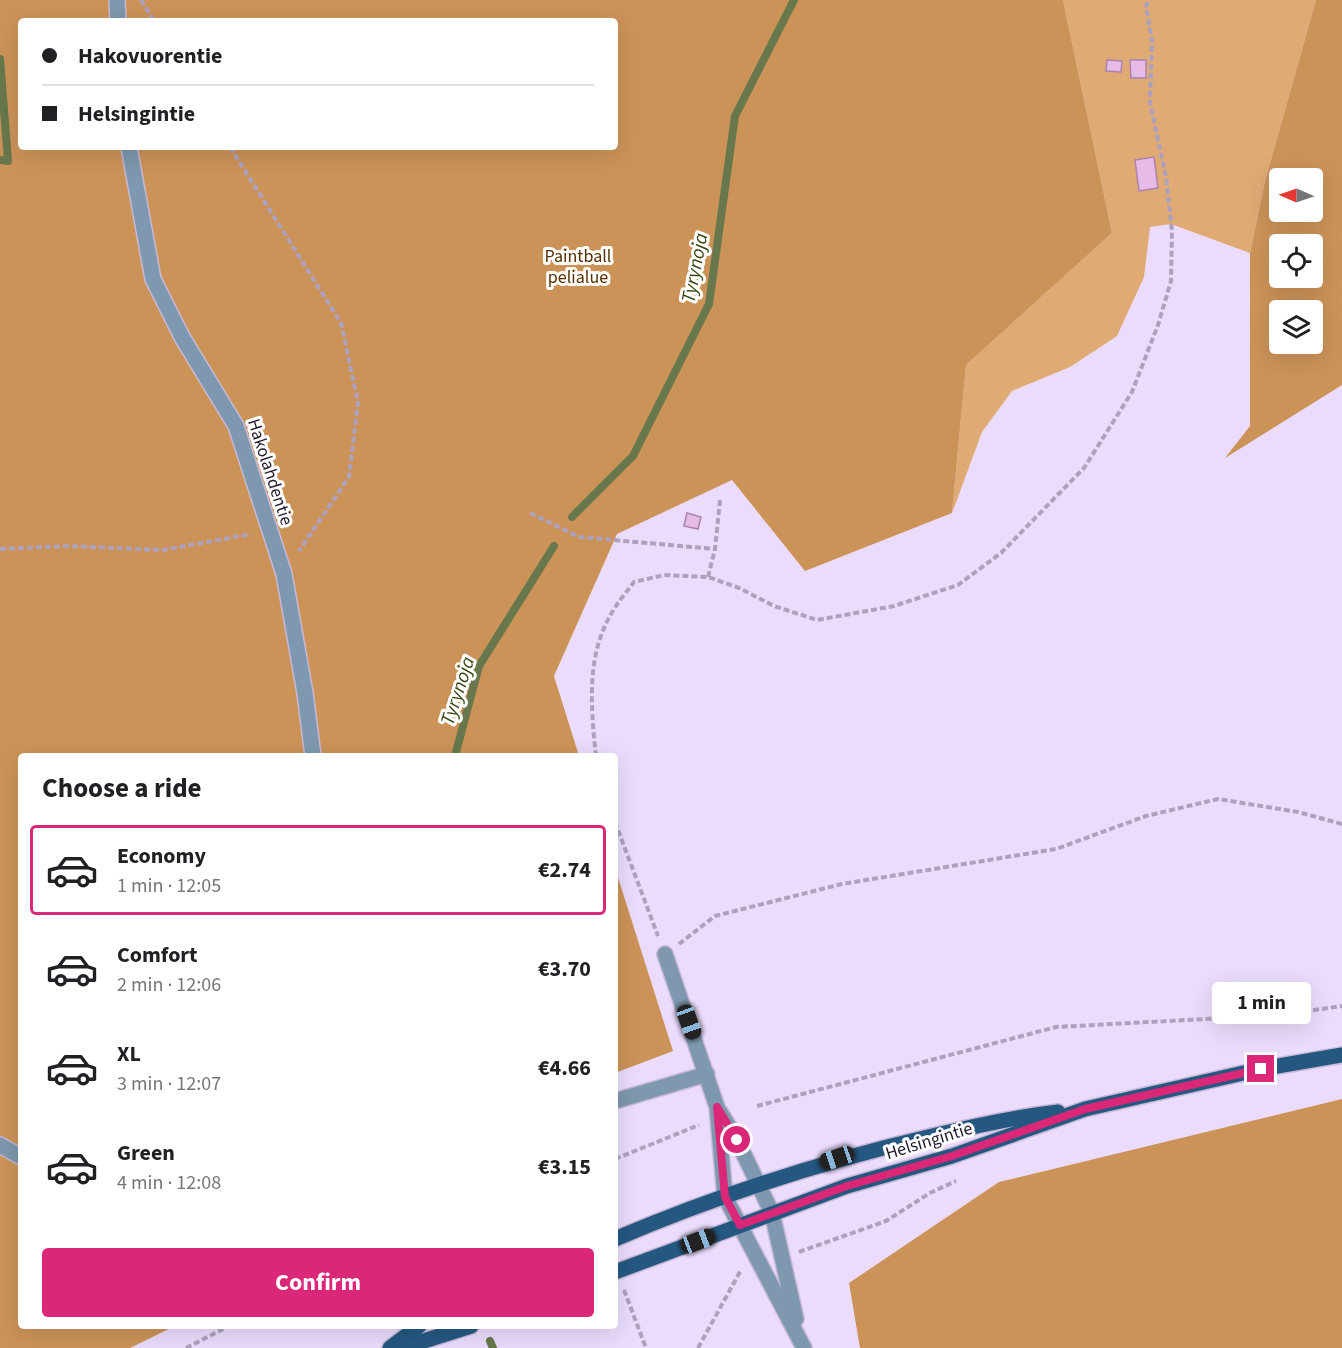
<!DOCTYPE html>
<meta charset="utf-8">
<style>
:root{--surface:#fff;--page:#f2f2f2;--text:#202124;--muted:#757577;--line:#e0e0e0;--accent:#db2777}
body{margin:0;font-family:"Source Sans 3",sans-serif;background:var(--page);color:var(--text);height:100vh;display:flex;flex-direction:column;font-size:22px;white-space:nowrap}
*{box-sizing:border-box;margin:0}
p{font-size:20px;color:var(--muted)}
.icon{flex:none;width:33px;height:33px;fill:none;stroke:currentColor;stroke-width:2;stroke-linecap:round;stroke-linejoin:round}
.map{position:relative;flex:1;overflow:hidden}
.details{position:absolute;left:18px;top:753px;width:600px;height:576px;display:flex;flex-direction:column;background:var(--surface);border-radius:6px;box-shadow:0 6px 24px #0002}
.details>*{flex:none}
.banner{position:absolute;left:18px;top:18px;width:600px;height:132px;border-radius:6px;box-shadow:0 6px 24px #0002;display:grid;align-content:center;height:132px;padding:0 24px;background:var(--surface)}
.needle{width:39px;rotate:272deg}
.controls{position:absolute;left:1269px;top:168px;display:grid;gap:12px}
.controls a{display:grid;place-items:center;width:54px;height:54px;border-radius:6px;background:var(--surface);box-shadow:0 6px 24px #0002;font-size:30px}
.end{position:absolute;width:27px;height:27px;margin:-14px;border:8px solid #db2777;background:#fff;box-shadow:0 0 0 3px #fff}
.from{border-radius:50%}
.bubble{position:absolute;height:42px;border-radius:6px;background:var(--surface);box-shadow:0 6px 24px #0002;font-size:20px;font-weight:700;line-height:42px;text-align:center}
.car{position:absolute;width:18px;height:36px;margin:-18px -9px;border-radius:8px;box-shadow:0 0 4px 2px #0007;background:linear-gradient(#222 24%,#8ab4d8 0 40%,#222 0 76%,#8ab4d8 0 86%,#222 0)}
.banner b{display:flex;align-items:center;gap:21px;height:57px;font-size:22px}
.banner b+b{border-top:2px solid var(--line)}
.banner i{width:15px;height:15px;background:var(--text)}
ul{padding:0;list-style:none}
li{display:flex;align-items:center;gap:18px;height:90px;margin:0 12px 9px;padding:0 12px;border:3px solid transparent;border-radius:6px}
li div{flex:1}
li b{display:block;font-size:22px}
li em{font-style:normal;font-weight:700}
li.selected{border-color:var(--accent)}
li>.icon{width:54px;height:54px;stroke-width:1.5}
h2{padding:0 24px;font-size:27px;line-height:72px}
.cta{display:flex;gap:12px;margin-top:auto;padding:12px 24px}
.cta a{flex:1;height:69px;border-radius:6px;background:var(--accent);color:#fff;font-size:24px;font-weight:700;line-height:69px;text-align:center}
.map>svg:first-child{display:block}
.green{fill:#dfaa74}
.forest{fill:#cc9359;fill-rule:evenodd}
.lines{fill:none;stroke-linecap:round;stroke-linejoin:round}
.stream{stroke:#68784c;stroke-width:8}
.building{fill:#e7bbe8;stroke:#ab82ac;stroke-width:1.5}
.minor-casing{stroke:#c7b9d7;stroke-width:18}
.major-casing{stroke:#c7b9d7;stroke-width:18}
.path{stroke:#aea1be;stroke-width:4;stroke-dasharray:6 3;stroke-linecap:butt}
.minor{stroke:#7e98af;stroke-width:15}
.major{stroke:#255881;stroke-width:15}
.route{stroke:#db2777;stroke-width:8}
.labels{text-anchor:middle;dominant-baseline:central;stroke-width:6;stroke-linejoin:round;paint-order:stroke}
.park-label{font-size:18px;fill:#573100;stroke:#fff}
.street-label{font-size:18px;fill:#22182c;stroke:#fff}
.water-label{font-size:20px;font-style:italic;fill:#374814;stroke:#fff}
</style>
<div class="map">
<svg width="1342" height="1348" viewBox="0 0 1342 1348">
<rect width="100%" height="100%" fill="#ebdcfd"/>
<path class="green" d="M1063,0H1316L1265,181L1250,253L1171,224L1150,227L1144,277L1117,336L1070,367L1012,391L982,432L952,513L966,365L1112,233Z"/>
<g class="forest">
<path d="M0,0H1063L1112,233L966,365L952,513L805,571L732,480L617,534L554,676L579,756H21V1326H175L130,1348H0ZM21,21H615V147H21Z"/>
<path d="M1316,0H1342V385L1225,458L1250,426V253L1265,181ZM1280,178H1312V212H1280ZM1312,244V278H1280V244ZM1280,310H1312V344H1280Z"/>
<path d="M615,868L673,1051L615,1073Z"/>
<path d="M1342,1099V1348H860L849,1283L999,1182Z"/>
</g>
<g class="lines">
<g class="stream">
<path d="M0,59L8,161L0,160"/>
<path d="M572,517L633,456L709,304L735,116L794,0"/>
<path d="M455,756L479,666L554,546"/>
<path d="M490,1341L493,1348"/>
</g>
</g>
<g class="building">
<path d="M1107,60L1122,61L1121,72L1106,71Z"/>
<path d="M1130,60H1146V78H1131Z"/>
<path d="M1154,157L1158,188L1139,191L1135,160Z"/>
<path d="M687,513L701,517L698,529L684,526Z"/>
</g>
<g class="lines">
<defs>
<g id="minor">
<path d="M117,0L118,21"/>
<path d="M129,147L153,279L182,337L236,426L284,574L305,693L313,756"/>
<path d="M665,954L717,1107L725,1197L804,1348"/>
<path d="M615,1101L707,1074"/>
<path d="M720,1112L737,1140L772,1213L796,1319"/>
<path d="M0,1145L21,1157"/>
</g>
<g id="major">
<path d="M615,1239C716,1196 821,1162 928,1137C971,1127 1014,1117 1058,1112"/>
<path d="M615,1272L847,1186L952,1156L1085,1109L1261,1069L1342,1055"/>
<path d="M390,1348L419,1326"/>
<path d="M402,1348L471,1326"/>
</g>
</defs>
<use href="#minor" class="minor-casing"/>
<use href="#major" class="major-casing"/>
<g class="path">
<path d="M141,0L154,21"/>
<path d="M230,147L341,323L358,402L349,477L299,551"/>
<path d="M530,513L579,537L715,549"/>
<path d="M0,549L69,546L163,550L251,534"/>
<path d="M708,577L715,549L720,500"/>
<path d="M596,756C591,710 586,658 610,616C616,604 626,593 634,582L664,575L708,577L739,588L774,606L817,620L894,606L958,585L1001,553L1084,468L1132,392L1158,325L1171,281L1172,231L1166,177L1150,102L1152,42L1146,6L1149,0"/>
<path d="M615,822L658,936"/>
<path d="M679,944L715,916L842,884L1056,849L1146,816L1218,799L1298,812L1342,824"/>
<path d="M757,1106L1056,1027L1280,1015L1342,1006"/>
<path d="M615,1159L699,1125"/>
<path d="M799,1252L886,1221L930,1193L956,1181"/>
<path d="M624,1290L646,1348"/>
<path d="M186,1348L229,1326"/>
<path d="M698,1348L741,1270"/>
</g>
<use href="#minor" class="minor"/>
<use href="#major" class="major"/>
</g>
<g class="lines">
<path class="route" d="M737,1140L717,1107L725,1197L740,1225L847,1186L952,1156L1085,1109L1261,1069"/>
</g>
<g class="labels">
<g class="park-label">
<text x="578" y="256">Paintball<tspan x="578" dy="21">pelialue</tspan></text>
</g>
<g class="street-label">
<text transform="translate(270 472) rotate(72)">Hakolahdentie</text>
<text transform="translate(929 1141) rotate(-17)">Helsingintie</text>
</g>
<g class="water-label">
<text transform="translate(695 268) rotate(-79)">Tyrynoja</text>
<text transform="translate(458 691) rotate(-72)">Tyrynoja</text>
</g>
</g>
</svg>
<div class="controls">
<a><svg class="needle" viewBox="-14 -14 28 28"><path d="M0-13l5 13h-10z" fill="#e53935"/><path d="M0 13l5-13h-10z" fill="#757577"/></svg></a>
<a><svg class="icon" aria-label="locate" viewBox="0 0 24 24"><circle cx="12" cy="12" r="6"/><path d="M12 2v4M12 18v4M2 12h4M18 12h4"/></svg></a>
<a><svg class="icon" aria-label="layers" viewBox="0 0 24 24"><path d="M12 4l9 5-9 5-9-5zM3 14l9 5 9-5"/></svg></a>
</div>
<i class="end from" style="left:737px;top:1140px"></i>
<i class="end" style="left:1261px;top:1069px"></i>
<div class="bubble" style="left:1212px;top:982px;width:99px">1 min</div>
<i class="car" style="left:689px;top:1022px;rotate:160deg"></i>
<i class="car" style="left:837px;top:1158px;rotate:251deg"></i>
<i class="car" style="left:698px;top:1241px;rotate:69deg"></i>
<div class="banner">
<b><i class="from"></i>Hakovuorentie</b>
<b><i></i>Helsingintie</b>
</div>
<section class="details">
<h2>Choose a ride</h2>
<ul>
<li class="selected"><svg class="icon" aria-label="car" viewBox="0 0 24 24"><path d="M5 17H2v-5l4-1 3-4h7l3 4 3 1v5h-3M9 17h6M6 11h13"/><circle cx="7" cy="17" r="2"/><circle cx="17" cy="17" r="2"/></svg><div><b>Economy</b><p>1 min · 12:05</p></div><em>€2.74</em></li>
<li><svg class="icon" aria-label="car" viewBox="0 0 24 24"><path d="M5 17H2v-5l4-1 3-4h7l3 4 3 1v5h-3M9 17h6M6 11h13"/><circle cx="7" cy="17" r="2"/><circle cx="17" cy="17" r="2"/></svg><div><b>Comfort</b><p>2 min · 12:06</p></div><em>€3.70</em></li>
<li><svg class="icon" aria-label="car" viewBox="0 0 24 24"><path d="M5 17H2v-5l4-1 3-4h7l3 4 3 1v5h-3M9 17h6M6 11h13"/><circle cx="7" cy="17" r="2"/><circle cx="17" cy="17" r="2"/></svg><div><b>XL</b><p>3 min · 12:07</p></div><em>€4.66</em></li>
<li><svg class="icon" aria-label="car" viewBox="0 0 24 24"><path d="M5 17H2v-5l4-1 3-4h7l3 4 3 1v5h-3M9 17h6M6 11h13"/><circle cx="7" cy="17" r="2"/><circle cx="17" cy="17" r="2"/></svg><div><b>Green</b><p>4 min · 12:08</p></div><em>€3.15</em></li>
</ul>
<div class="cta"><a>Confirm</a></div>
</section>
</div>
